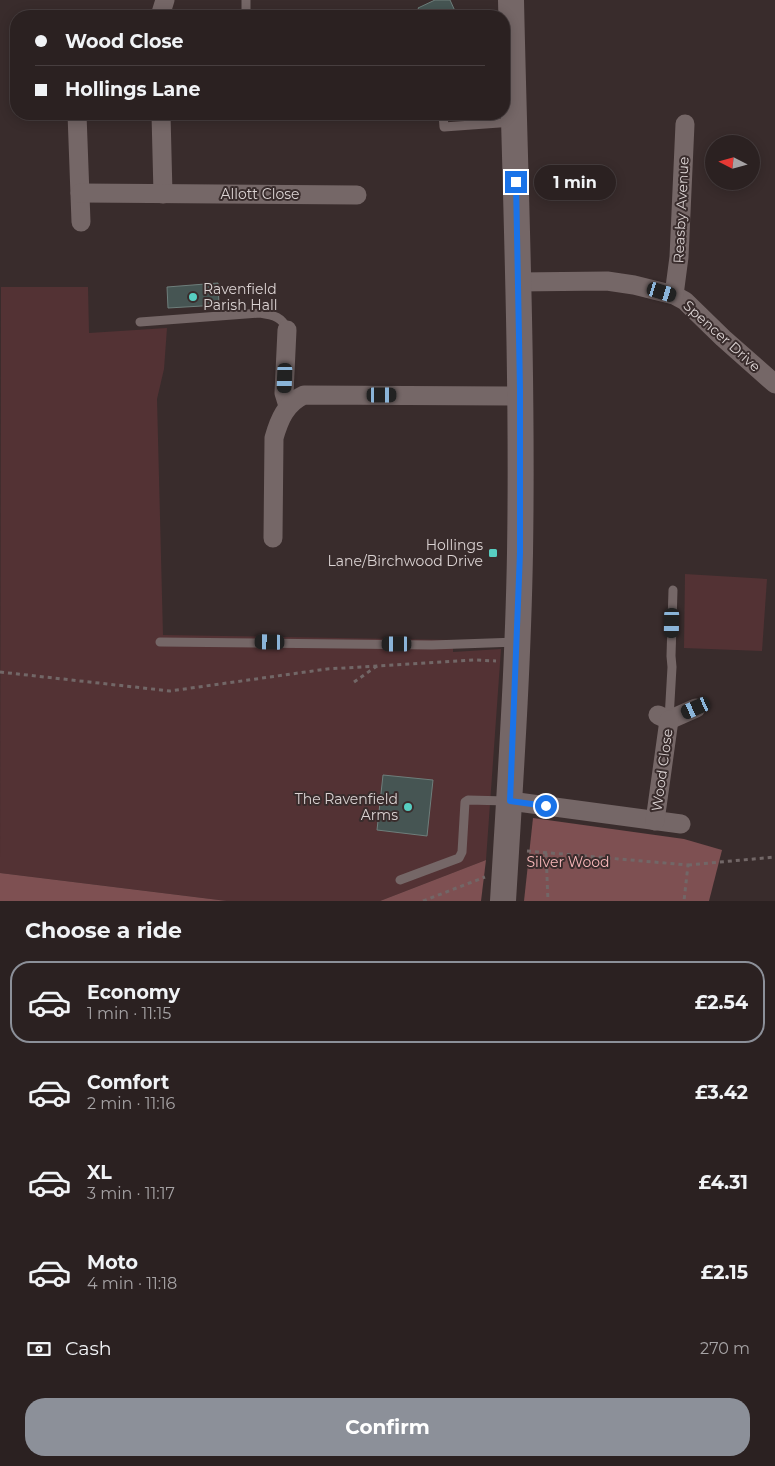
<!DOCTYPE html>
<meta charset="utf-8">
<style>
:root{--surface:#2b2121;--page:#33292a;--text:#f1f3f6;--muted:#a6a3a5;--line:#473e3f;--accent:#8c9099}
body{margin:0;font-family:Montserrat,sans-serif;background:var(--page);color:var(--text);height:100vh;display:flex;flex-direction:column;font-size:19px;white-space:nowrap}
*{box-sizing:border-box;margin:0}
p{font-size:16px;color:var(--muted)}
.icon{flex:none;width:28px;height:28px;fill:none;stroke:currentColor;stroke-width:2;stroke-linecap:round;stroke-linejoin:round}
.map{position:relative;height:901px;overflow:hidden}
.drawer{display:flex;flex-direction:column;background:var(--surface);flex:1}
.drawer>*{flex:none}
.hud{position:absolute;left:10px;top:10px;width:500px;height:110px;border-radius:20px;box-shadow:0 2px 12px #0003,0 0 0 1px var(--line);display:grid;align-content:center;height:110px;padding:0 25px;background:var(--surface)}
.needle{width:32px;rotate:276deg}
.tools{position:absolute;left:705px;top:135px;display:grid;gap:10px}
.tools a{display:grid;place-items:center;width:55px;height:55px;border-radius:50%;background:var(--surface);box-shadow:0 2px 12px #0003,0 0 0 1px var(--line);font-size:25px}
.end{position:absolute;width:22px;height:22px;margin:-11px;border:6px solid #1a73e8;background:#fff;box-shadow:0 0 0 2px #fff}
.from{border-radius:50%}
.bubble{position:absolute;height:35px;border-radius:18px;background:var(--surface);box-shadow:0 2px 12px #0003,0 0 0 1px var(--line);font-size:16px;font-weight:700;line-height:35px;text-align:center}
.car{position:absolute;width:15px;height:30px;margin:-15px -8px;border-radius:6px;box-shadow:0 0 4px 1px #0007;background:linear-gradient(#222 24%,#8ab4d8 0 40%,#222 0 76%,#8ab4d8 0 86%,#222 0)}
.hud b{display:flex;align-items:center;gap:18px;height:48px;font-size:19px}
.hud b+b{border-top:1px solid var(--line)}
.hud i{width:12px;height:12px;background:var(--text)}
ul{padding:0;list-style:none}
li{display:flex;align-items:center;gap:15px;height:82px;margin:0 10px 8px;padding:0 15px;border:2px solid transparent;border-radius:20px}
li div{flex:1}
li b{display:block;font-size:19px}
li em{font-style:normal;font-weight:700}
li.on{border-color:var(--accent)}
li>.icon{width:45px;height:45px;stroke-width:1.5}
h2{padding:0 25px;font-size:22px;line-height:60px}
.pay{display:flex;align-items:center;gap:12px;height:55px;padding:0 25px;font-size:19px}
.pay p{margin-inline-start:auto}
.primary-button{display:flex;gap:10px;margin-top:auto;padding:10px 25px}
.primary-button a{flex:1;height:58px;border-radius:20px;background:var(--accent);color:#fff;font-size:20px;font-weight:700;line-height:58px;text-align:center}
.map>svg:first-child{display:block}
.green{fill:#533234}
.forest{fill:#7e5052}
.building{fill:#465553;stroke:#6e7e7b}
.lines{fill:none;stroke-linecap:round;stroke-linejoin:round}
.path{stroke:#726767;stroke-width:3;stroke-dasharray:4 4;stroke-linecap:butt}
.lane{stroke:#756767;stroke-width:9}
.street{stroke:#756767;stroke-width:19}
.secondary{stroke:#756767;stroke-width:26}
.route{stroke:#1a73e8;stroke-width:6}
.poi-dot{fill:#57cec1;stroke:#392c2c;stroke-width:2}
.labels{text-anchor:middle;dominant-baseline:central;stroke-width:4;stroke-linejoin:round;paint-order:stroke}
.street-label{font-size:14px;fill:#dbd3d3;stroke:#392c2c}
.poi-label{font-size:14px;fill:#dbd3d3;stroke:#392c2c;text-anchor:end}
.park-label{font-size:14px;fill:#f6b6b8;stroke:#392c2c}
</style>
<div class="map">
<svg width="775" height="901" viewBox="0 0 775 901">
<rect width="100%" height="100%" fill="#392c2c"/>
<g class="green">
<path d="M1,287H88L89,333L167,328L164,369L157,399L163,635L453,640V652L501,649L486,860L380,901H227L0,873Z"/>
<path d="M685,574L767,579L762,651L684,648Z"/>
</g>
<g class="forest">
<path d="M533,818L684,839L722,850L709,901H524Z"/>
<path d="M486,860L481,901H380Z"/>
<path d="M0,873L227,901H0Z"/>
</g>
<g class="building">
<path d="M435,0H450L455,11L459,10L462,16H422L418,8Z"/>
<path d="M218,283L219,305L168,308L167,287Z"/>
<path d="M383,775L433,780L427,836L377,830Z"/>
</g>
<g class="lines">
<g class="path">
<path d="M0,672L170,691L327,669L475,660L496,661"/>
<path d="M354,682L377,666"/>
<path d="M527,851L688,865L684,901"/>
<path d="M546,853L548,901"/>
<path d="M688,865L775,857"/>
<path d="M423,901L485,877"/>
</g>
<g class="lane">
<path d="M246,0V16"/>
<path d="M443,114L444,127L512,122"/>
<path d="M140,322L260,313C273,315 283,317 287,330"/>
<path d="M160,642L432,645L514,642"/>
<path d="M669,719L672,667L671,656L673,590"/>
<path d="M400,880L459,858L462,852L465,802L468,800L507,801"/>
</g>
<g class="street">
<path d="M160,16L165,0"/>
<path d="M77,114L81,222"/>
<path d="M161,114L163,194"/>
<path d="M80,193L357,195"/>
<path d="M518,282L607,281L634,285L674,295L685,301L723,338L775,384"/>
<path d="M674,295L679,257L685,124"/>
<path d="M287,330L284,393L288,406"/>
<path d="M273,538L274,438C279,420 286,403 304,395L519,396"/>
<path d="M658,715L669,720L696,708"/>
<path d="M510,801L681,824"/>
<path d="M655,821L669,720"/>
</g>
<path class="secondary" d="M503,901C510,785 518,669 520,553C523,368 515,184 511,0"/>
</g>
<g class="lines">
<path class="route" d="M516,182L520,389V553L510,801L546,806"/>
</g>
<g class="poi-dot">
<circle cx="193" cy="297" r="5"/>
<rect x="488" y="548" width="10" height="10" rx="2.5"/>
<circle cx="408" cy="807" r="5"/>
</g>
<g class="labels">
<g class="street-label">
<text x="260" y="194">Allott Close</text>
<text transform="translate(681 210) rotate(-87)">Reasby Avenue</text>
<text transform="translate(722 336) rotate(42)">Spencer Drive</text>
<text transform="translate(662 770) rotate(-82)">Wood Close</text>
</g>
<g class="poi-label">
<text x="203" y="289" text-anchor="start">Ravenfield<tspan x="203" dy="16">Parish Hall</tspan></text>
<text x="483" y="545">Hollings<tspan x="483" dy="16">Lane/Birchwood Drive</tspan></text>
<text x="398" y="799">The Ravenfield<tspan x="398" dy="16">Arms</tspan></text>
</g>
<g class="park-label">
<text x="568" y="862">Silver Wood</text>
</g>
</g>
</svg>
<div class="tools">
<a><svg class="needle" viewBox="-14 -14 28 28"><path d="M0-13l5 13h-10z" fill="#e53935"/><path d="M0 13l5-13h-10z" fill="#a6a3a5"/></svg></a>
</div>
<i class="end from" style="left:546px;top:806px"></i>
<i class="end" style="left:516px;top:182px"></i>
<div class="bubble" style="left:534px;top:165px;width:82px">1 min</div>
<i class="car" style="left:662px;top:292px;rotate:107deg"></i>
<i class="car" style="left:285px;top:378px;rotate:182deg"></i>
<i class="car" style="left:382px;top:395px;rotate:90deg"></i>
<i class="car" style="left:672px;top:623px;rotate:181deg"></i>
<i class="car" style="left:270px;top:642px;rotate:271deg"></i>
<i class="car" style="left:397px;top:644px;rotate:270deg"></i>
<i class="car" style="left:696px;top:708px;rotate:246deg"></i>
<div class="hud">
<b><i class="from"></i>Wood Close</b>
<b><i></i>Hollings Lane</b>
</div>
</div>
<section class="drawer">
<h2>Choose a ride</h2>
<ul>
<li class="on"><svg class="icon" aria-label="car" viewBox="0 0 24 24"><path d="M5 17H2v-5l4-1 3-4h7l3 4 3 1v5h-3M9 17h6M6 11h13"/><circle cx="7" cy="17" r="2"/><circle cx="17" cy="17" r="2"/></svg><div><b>Economy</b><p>1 min · 11:15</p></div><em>£2.54</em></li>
<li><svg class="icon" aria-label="car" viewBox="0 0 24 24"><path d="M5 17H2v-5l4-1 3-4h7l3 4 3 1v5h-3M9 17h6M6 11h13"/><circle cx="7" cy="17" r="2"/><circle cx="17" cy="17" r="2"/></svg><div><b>Comfort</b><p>2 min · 11:16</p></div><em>£3.42</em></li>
<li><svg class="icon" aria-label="car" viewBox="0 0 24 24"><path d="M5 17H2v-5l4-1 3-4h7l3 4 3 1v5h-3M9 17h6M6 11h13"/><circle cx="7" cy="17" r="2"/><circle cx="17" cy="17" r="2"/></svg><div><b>XL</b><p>3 min · 11:17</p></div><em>£4.31</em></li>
<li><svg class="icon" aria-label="car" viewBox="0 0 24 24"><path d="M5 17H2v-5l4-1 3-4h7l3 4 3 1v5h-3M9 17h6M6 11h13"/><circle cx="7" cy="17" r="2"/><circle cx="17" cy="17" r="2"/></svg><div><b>Moto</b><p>4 min · 11:18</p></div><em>£2.15</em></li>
</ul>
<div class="pay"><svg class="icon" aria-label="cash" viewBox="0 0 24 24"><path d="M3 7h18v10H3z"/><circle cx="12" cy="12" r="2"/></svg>Cash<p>270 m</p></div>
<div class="primary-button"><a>Confirm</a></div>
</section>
